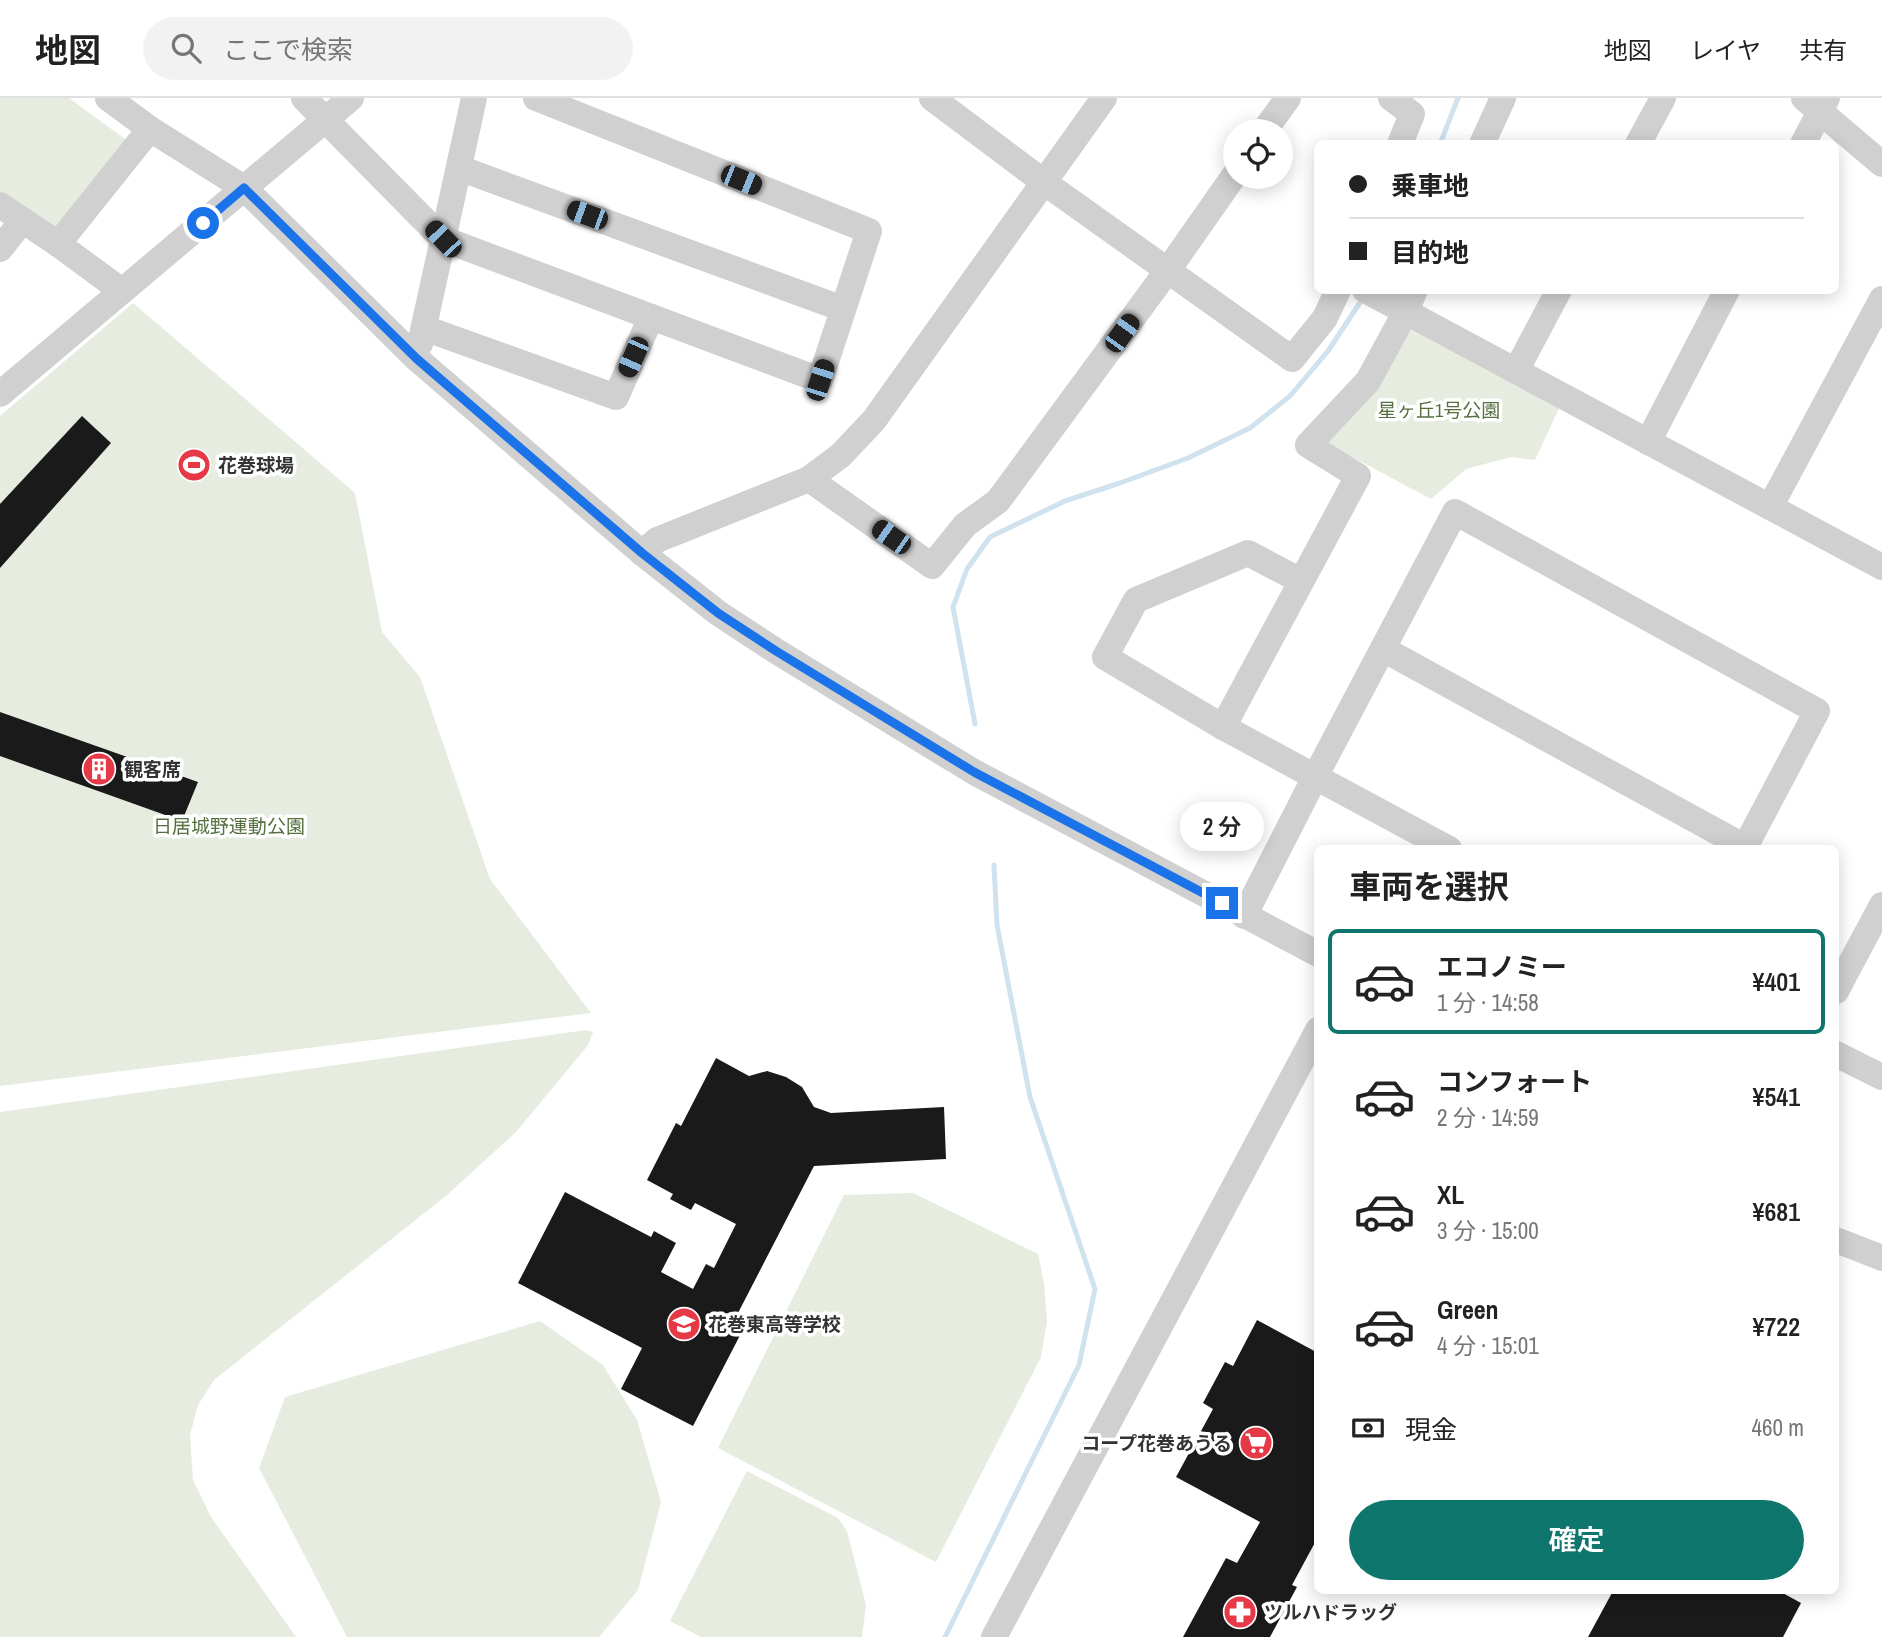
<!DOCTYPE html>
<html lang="ja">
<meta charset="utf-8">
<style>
:root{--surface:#fff;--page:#f2f2f2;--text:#222;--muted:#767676;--line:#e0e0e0;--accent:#0f766e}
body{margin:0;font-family:"Archivo Narrow","Noto Sans JP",sans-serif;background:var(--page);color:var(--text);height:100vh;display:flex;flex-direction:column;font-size:26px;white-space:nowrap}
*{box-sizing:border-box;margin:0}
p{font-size:23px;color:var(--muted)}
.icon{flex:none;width:38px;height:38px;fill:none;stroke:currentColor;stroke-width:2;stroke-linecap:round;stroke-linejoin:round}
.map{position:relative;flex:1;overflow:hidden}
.drawer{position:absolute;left:1314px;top:747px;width:525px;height:749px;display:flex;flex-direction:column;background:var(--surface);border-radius:10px;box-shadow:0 4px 18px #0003}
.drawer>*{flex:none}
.guide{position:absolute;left:1314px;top:42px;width:525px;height:154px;border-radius:10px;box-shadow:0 4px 18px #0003;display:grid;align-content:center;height:154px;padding:0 35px;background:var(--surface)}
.fabs{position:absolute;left:1223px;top:21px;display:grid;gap:14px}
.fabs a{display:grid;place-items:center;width:70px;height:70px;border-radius:50%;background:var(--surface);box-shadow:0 4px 18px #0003;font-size:35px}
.end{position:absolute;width:32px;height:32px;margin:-16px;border:9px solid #1a73e8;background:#fff;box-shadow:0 0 0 4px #fff}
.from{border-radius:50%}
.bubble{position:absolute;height:49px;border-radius:24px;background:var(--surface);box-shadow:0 4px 18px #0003;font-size:23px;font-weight:600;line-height:49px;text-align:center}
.car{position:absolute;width:21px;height:42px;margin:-21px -10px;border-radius:9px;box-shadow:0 0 5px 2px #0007;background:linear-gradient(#222 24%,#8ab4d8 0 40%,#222 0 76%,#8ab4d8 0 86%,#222 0)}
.guide b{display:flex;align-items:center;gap:24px;height:66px;font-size:26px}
.guide b+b{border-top:2px solid var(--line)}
.guide i{width:18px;height:18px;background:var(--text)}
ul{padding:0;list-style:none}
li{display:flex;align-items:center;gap:21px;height:105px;margin:0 14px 10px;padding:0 21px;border:4px solid transparent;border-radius:10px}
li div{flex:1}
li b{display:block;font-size:26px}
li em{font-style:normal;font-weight:600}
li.current{border-color:var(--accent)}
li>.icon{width:63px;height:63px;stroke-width:1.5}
h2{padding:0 35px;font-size:32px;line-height:84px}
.pay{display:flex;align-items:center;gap:18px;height:77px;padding:0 35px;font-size:26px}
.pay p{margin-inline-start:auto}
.primary-button{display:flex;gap:14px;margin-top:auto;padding:14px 35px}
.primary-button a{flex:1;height:80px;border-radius:42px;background:var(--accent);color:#fff;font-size:28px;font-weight:600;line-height:80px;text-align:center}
header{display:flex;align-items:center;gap:42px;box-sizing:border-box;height:98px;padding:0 35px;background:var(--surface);border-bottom:2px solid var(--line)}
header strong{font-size:33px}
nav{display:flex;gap:38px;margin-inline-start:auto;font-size:24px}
.search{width:490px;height:63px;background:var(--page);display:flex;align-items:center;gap:18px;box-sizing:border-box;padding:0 24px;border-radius:38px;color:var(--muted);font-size:26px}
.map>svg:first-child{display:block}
.green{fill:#e6ecdf}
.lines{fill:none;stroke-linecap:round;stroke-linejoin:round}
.stream{stroke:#cfe2ee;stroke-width:5}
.building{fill:#1a1a1a}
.minor{stroke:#d0d0d0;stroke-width:26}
.route{stroke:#1a73e8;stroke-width:9}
.labels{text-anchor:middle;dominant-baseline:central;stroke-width:7;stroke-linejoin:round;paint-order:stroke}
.park-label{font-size:19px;fill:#56703f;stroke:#fff}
.poi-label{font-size:19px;font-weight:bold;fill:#333;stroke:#fff;text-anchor:start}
</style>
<header>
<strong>地図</strong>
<div class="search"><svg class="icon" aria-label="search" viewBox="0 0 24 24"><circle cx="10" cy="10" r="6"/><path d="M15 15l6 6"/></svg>ここで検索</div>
<nav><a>地図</a><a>レイヤ</a><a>共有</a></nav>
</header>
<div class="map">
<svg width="1882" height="1539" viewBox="0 0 1882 1539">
<rect width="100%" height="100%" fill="#fff"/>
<g class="green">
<path d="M0,0H69L129,44L56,132L0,93Z"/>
<path d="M133,205L355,395L382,534L420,579L490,781L591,915L0,988V318Z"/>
<path d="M1415,225L1562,304L1535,362L1511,359L1466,371L1431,401L1322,343L1377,288Z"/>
<path d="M586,932L593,934L588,947L516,1034L447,1097L214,1282L198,1307L190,1337L193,1382L211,1419L296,1539H0V1014Z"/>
<path d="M913,1095L1038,1156L1044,1185L1047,1223L1041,1259L936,1464L718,1350L844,1097Z"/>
<path d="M540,1223L603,1267L637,1322L661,1404L638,1492L599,1539H347L259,1370L285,1299Z"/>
<path d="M747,1373L838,1420L847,1433L866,1507L862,1539H701L670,1523Z"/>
</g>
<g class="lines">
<g class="stream">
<path d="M1440,46L1458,0"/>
<path d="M975,626L953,509L967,471L990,439L1065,403L1120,385L1188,360L1250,330L1290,298L1328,253L1363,200"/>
<path d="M945,1539L1079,1267L1095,1191L1030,999L997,827L994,767"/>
</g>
</g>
<g class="building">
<path d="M82,318L111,345L0,470V406Z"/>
<path d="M0,614L198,684L182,723L0,658Z"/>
<path d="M716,960L749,978L767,973L786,979L802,989L814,1009L831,1015L944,1009L946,1061L814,1068L738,1215L749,1220L693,1328L621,1291L642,1250L518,1185L565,1094L651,1139L654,1133L676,1145L661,1174L693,1191L706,1166L714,1170L736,1126L695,1105L691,1112L670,1101L673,1096L647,1082L676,1025L681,1028Z"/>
<path d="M1257,1222L1318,1255V1439L1292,1487L1297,1489L1270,1539H1183L1226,1460L1237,1465L1260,1424L1176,1379L1213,1311L1203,1305L1225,1264L1233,1268Z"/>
<path d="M1613,1493H1779L1801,1505L1783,1539H1588Z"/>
</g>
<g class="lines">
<g class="minor">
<path d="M108,0L150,31L244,90L417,261L642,455L718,515L776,553L974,674L1318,856"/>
<path d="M304,0L443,141L820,282L869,133L536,0"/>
<path d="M932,0L1045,85L1292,261L1325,220L1338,192"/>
<path d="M1391,0L1412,16L1400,46"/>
<path d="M1804,0L1882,66"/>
<path d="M1264,33L1288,0"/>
<path d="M1482,46L1503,0"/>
<path d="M1638,46L1663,0"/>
<path d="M1803,46L1827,0"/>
<path d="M459,70L843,211"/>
<path d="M0,107L58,146L122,193"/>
<path d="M58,146L150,31"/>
<path d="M0,151L22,123"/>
<path d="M1365,192L1882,469"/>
<path d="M1415,192L1405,215L1368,283L1308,347L1358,378L1223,629L1449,751"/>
<path d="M424,230L616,299L651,219"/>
<path d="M420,246L474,0"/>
<path d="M1516,273L1559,192"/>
<path d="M0,296L351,0"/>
<path d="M1648,344L1727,192"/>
<path d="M809,381L932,468L965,427L998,403L1168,172L1236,75"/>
<path d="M1770,409L1882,201"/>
<path d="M642,455L657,442L809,381L841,357L874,322L1104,0"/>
<path d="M1383,551L1745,749"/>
<path d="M1223,629L1105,559L1136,502L1248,455L1301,483"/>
<path d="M1244,818L1315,679L1455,414L1817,613L1744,751"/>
<path d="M1836,893L1882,807"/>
<path d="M1836,956L1882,979"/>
<path d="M1836,1142L1882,1160"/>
<path d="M994,1539L1318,932"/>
</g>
</g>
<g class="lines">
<path class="route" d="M203,125L244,90L417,261L642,455L718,515L776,553L974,674L1222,805"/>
</g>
<defs>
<symbol id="stadium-disc" viewBox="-11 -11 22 22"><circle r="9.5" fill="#e63946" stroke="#fff"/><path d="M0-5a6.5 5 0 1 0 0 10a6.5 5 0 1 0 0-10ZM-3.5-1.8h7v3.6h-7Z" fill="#fff"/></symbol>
<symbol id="building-disc" viewBox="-11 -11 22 22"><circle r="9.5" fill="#e63946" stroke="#fff"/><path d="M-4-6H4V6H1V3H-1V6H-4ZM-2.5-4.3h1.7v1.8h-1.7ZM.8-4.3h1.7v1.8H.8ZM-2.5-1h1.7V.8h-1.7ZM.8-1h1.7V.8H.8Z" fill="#fff"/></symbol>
<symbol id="school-disc" viewBox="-11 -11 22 22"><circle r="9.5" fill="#e63946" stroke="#fff"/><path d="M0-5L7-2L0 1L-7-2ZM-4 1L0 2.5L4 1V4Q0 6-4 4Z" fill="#fff"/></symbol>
<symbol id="supermarket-disc" viewBox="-11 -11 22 22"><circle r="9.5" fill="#e63946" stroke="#fff"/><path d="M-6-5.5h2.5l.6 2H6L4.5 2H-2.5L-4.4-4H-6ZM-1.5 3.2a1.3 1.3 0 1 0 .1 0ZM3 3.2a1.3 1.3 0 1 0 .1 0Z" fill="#fff"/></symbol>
<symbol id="pharmacy-disc" viewBox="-11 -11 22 22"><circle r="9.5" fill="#e63946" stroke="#fff"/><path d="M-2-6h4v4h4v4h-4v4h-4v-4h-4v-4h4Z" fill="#fff"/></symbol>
</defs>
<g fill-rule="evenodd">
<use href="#stadium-disc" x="175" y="348" width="38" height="38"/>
<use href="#building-disc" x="80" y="652" width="38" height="38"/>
<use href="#school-disc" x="665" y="1207" width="38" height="38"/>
<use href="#supermarket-disc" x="1237" y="1326" width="38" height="38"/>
<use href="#pharmacy-disc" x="1221" y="1495" width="38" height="38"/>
</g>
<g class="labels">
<g class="park-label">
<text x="1439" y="312">星ヶ丘1号公園</text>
<text x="229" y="728">日居城野運動公園</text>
</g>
<g class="poi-label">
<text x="218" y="367">花巻球場</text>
<text x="124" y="671">観客席</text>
<text x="708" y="1226">花巻東高等学校</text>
<text x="1232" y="1345" text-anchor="end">コープ花巻あうる</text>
<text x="1264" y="1514">ツルハドラッグ</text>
</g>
</g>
</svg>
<div class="fabs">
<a><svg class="icon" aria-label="locate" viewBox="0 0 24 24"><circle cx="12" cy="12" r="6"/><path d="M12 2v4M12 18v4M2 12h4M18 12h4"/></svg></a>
</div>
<i class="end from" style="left:203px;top:125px"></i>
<i class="end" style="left:1222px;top:805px"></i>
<div class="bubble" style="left:1180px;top:704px;width:84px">2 分</div>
<i class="car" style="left:741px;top:82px;rotate:112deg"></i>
<i class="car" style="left:587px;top:117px;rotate:290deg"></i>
<i class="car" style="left:443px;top:141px;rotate:316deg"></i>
<i class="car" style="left:1122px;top:235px;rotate:36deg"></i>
<i class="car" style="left:633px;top:259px;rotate:204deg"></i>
<i class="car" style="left:820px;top:282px;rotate:18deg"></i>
<i class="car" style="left:891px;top:439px;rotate:305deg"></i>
<div class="guide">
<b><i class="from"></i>乗車地</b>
<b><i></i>目的地</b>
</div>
<section class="drawer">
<h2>車両を選択</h2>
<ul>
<li class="current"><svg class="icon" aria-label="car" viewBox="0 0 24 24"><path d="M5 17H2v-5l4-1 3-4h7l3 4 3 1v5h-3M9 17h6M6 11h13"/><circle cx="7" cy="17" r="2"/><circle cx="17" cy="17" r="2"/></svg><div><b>エコノミー</b><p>1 分 · 14:58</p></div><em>¥401</em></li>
<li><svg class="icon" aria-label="car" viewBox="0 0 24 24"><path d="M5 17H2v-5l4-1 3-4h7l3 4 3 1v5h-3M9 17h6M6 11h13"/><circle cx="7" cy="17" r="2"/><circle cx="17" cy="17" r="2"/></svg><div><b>コンフォート</b><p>2 分 · 14:59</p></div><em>¥541</em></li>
<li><svg class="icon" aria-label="car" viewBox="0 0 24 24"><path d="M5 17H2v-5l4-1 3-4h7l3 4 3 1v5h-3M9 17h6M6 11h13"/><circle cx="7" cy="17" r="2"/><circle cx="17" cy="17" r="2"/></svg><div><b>XL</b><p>3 分 · 15:00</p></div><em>¥681</em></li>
<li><svg class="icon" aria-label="car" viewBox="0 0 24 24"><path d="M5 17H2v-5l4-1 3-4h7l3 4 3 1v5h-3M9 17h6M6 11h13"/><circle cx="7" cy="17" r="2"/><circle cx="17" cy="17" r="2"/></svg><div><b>Green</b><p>4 分 · 15:01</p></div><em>¥722</em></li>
</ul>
<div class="pay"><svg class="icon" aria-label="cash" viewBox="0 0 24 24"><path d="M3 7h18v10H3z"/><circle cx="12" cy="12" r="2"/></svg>現金<p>460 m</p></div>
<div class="primary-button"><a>確定</a></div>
</section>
</div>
